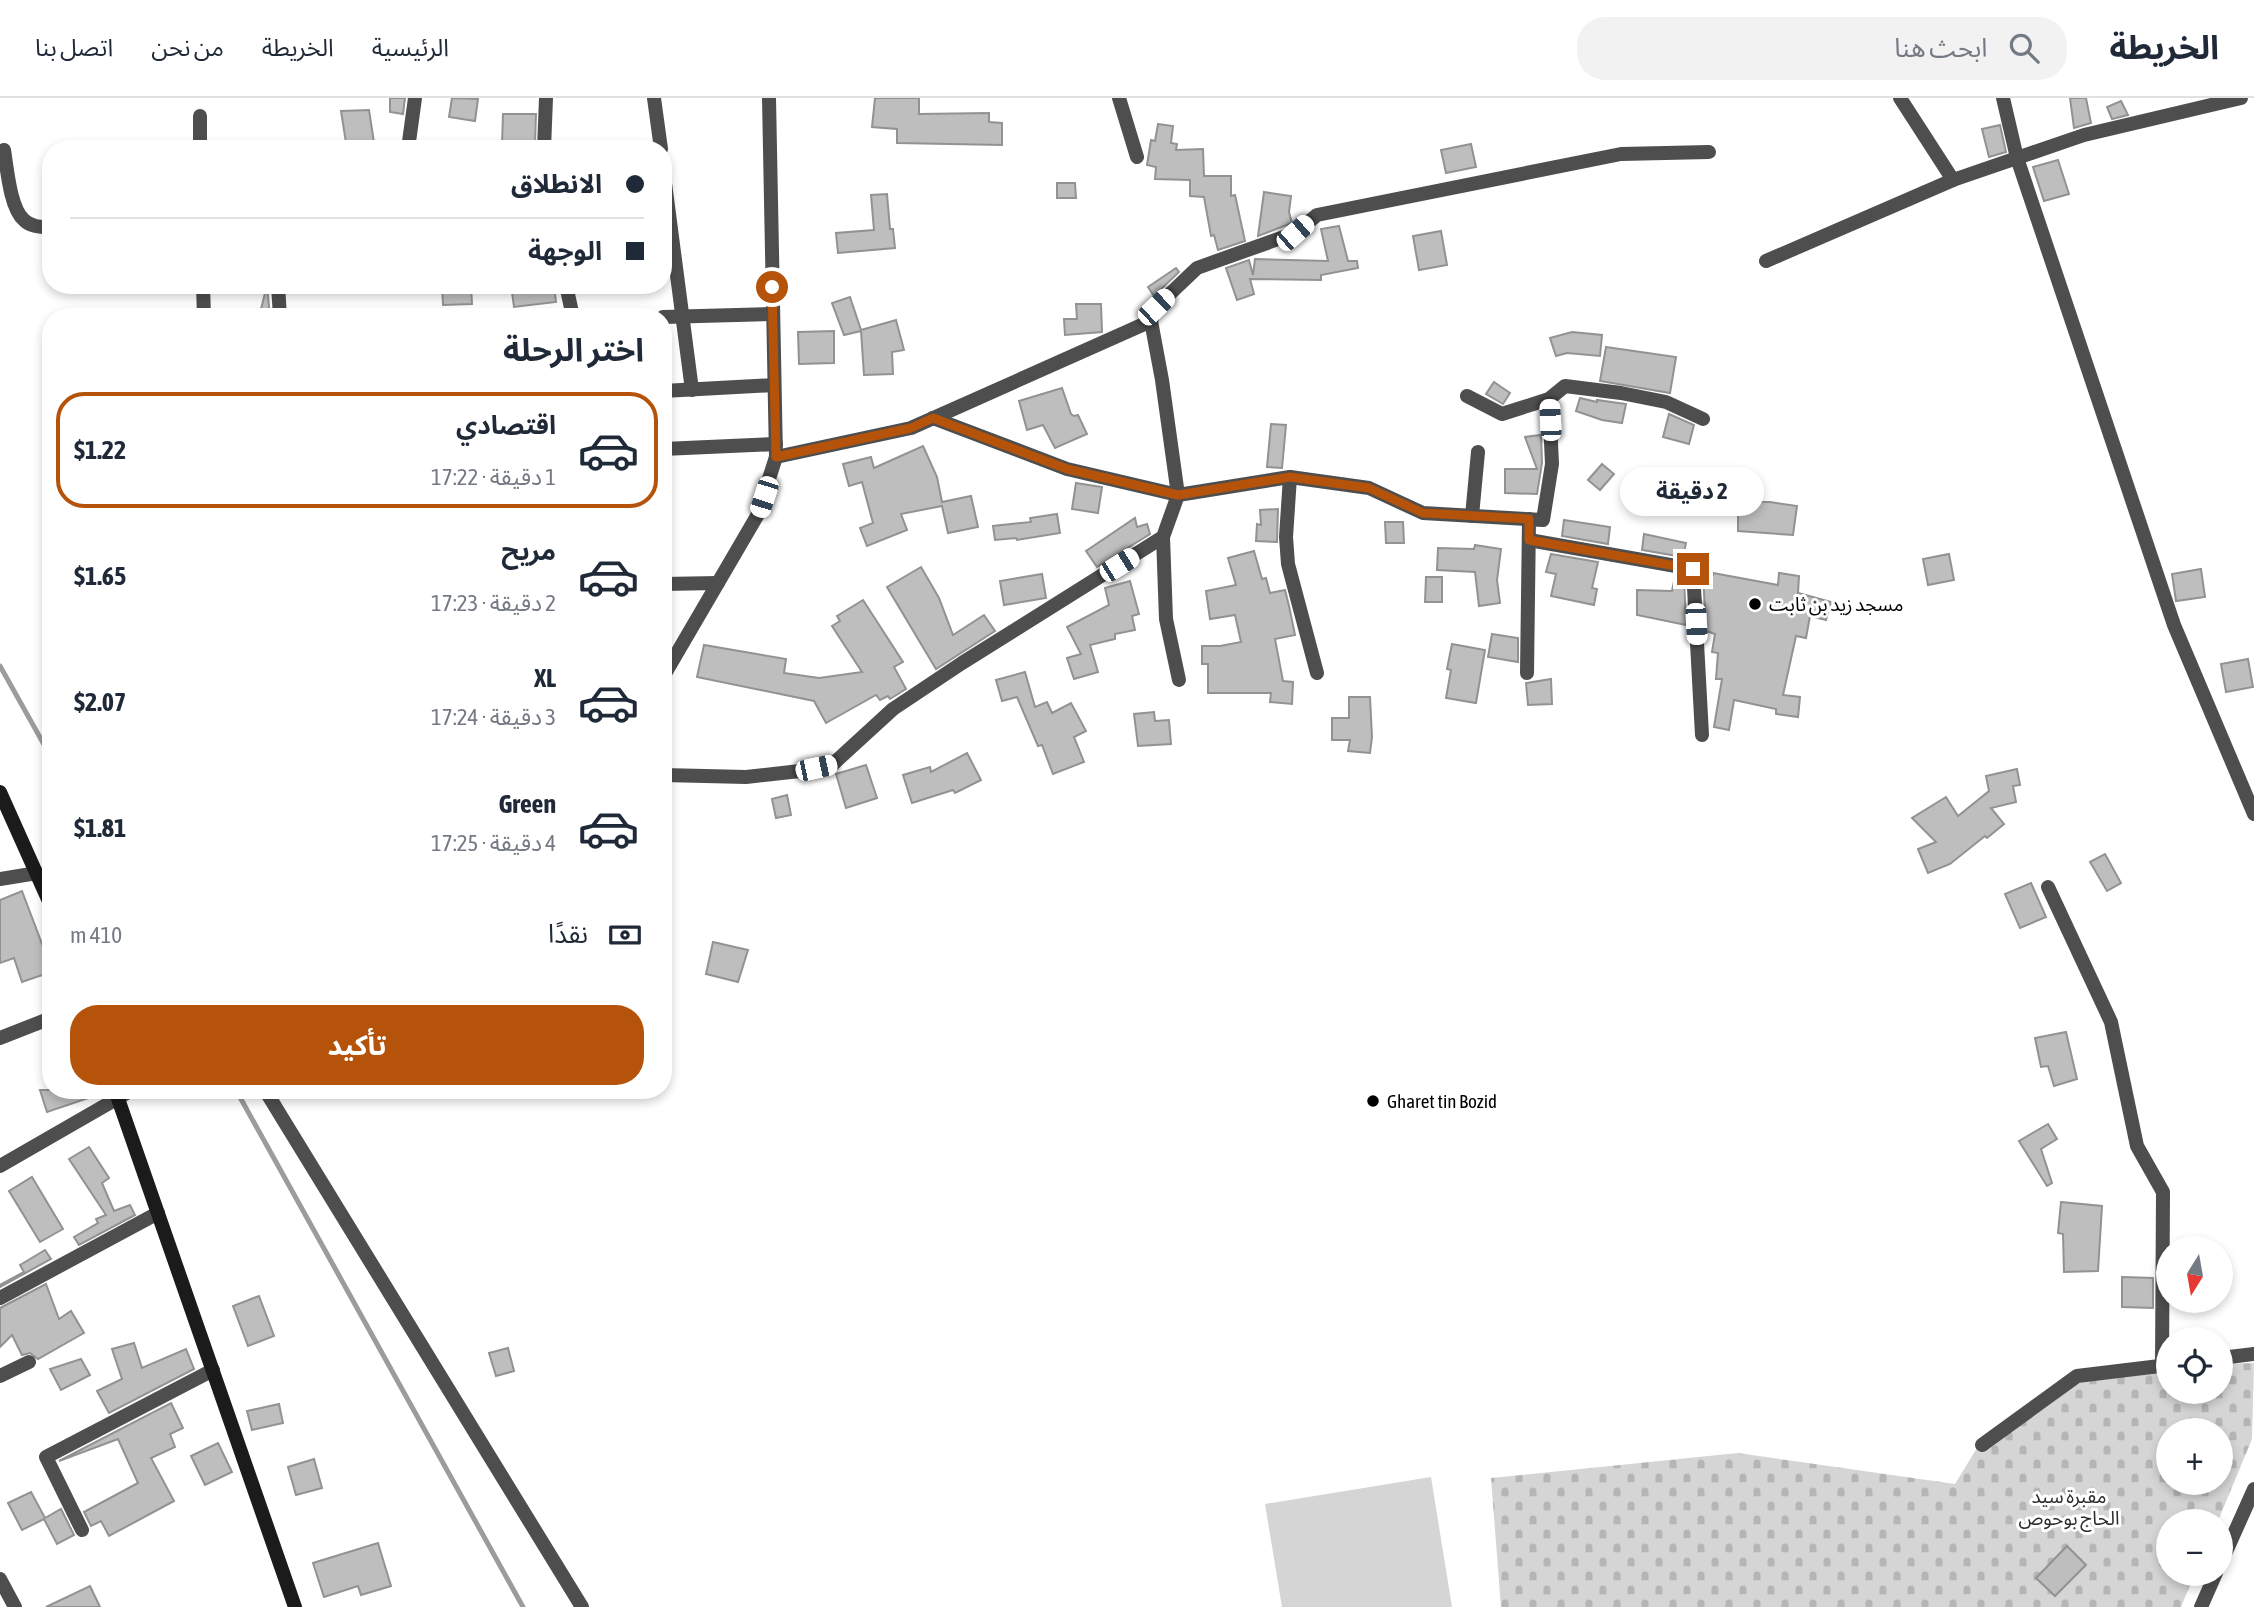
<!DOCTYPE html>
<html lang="ar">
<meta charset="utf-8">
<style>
:root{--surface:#fff;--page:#f2f2f3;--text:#1f2937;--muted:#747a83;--line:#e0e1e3;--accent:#b45309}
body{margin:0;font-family:"Asap Condensed","Noto Sans Arabic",sans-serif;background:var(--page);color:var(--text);direction:rtl;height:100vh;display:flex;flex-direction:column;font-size:26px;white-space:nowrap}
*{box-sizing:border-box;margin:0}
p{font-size:23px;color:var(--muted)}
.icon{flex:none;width:38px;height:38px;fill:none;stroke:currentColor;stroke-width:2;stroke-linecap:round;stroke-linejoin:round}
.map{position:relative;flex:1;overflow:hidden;direction:ltr}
.side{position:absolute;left:42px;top:210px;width:630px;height:791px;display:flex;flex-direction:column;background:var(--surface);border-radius:28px;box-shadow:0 4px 10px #0003;direction:rtl}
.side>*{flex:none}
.hud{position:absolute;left:42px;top:42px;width:630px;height:154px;border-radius:28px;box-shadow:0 4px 10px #0003;direction:rtl;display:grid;align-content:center;height:154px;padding:0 28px;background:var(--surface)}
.needle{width:46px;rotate:191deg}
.controls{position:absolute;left:2156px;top:1138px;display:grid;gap:14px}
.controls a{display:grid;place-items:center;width:77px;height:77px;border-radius:50%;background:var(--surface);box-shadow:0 4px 10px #0003;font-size:35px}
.end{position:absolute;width:32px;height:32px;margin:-16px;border:9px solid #b45309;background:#fff;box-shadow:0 0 0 4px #fff}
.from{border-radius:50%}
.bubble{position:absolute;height:49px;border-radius:24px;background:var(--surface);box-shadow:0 4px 10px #0003;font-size:23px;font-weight:700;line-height:49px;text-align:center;direction:rtl}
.car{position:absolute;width:21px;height:42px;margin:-21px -10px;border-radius:9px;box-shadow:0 0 5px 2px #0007;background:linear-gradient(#fff 24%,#345 0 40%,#fff 0 76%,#345 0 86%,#fff 0)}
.hud b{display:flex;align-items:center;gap:24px;height:66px;font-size:26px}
.hud b+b{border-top:2px solid var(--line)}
.hud i{width:18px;height:18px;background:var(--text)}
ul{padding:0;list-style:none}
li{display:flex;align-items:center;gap:21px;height:116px;margin:0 14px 10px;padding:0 14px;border:4px solid transparent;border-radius:28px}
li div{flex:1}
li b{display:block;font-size:26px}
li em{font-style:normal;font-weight:700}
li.active{border-color:var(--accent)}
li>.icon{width:63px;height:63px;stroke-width:1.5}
h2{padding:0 28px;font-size:32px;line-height:84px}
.pay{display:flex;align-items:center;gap:18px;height:77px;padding:0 28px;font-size:26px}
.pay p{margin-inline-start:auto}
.action{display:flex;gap:14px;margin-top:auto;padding:14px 28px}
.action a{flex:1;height:80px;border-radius:28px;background:var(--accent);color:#fff;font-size:28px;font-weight:700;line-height:80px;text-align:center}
header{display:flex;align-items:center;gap:42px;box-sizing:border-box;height:98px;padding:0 35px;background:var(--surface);border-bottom:2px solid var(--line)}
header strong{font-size:33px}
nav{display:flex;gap:38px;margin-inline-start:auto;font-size:24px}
.search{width:490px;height:63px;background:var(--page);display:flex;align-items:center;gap:18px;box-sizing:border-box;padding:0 24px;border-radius:28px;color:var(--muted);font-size:26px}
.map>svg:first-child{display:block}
.green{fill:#d5d5d5}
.cemetery{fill:url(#cemetery-stones);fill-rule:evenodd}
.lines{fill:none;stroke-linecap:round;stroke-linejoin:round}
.stream{stroke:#9c9c9c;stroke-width:5}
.building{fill:#bebebe;stroke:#929292;stroke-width:2}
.street{stroke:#4e4e4e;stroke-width:14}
.secondary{stroke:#1b1b1b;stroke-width:14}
.route{stroke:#b45309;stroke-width:9}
.poi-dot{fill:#000;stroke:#fff;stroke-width:2.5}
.labels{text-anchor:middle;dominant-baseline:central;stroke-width:6;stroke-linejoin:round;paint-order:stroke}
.poi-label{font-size:19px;fill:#000;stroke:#fff;text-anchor:start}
.park-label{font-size:19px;fill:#2c2c2c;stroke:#fff}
</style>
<header>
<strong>الخريطة</strong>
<div class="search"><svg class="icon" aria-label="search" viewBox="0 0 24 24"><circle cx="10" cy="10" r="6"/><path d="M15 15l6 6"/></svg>ابحث هنا</div>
<nav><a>الرئيسية</a><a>الخريطة</a><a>من نحن</a><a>اتصل بنا</a></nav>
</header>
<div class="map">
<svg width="2254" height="1509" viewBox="0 0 2254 1509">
<defs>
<pattern id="cemetery-stones" width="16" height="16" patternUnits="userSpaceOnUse" patternTransform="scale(1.75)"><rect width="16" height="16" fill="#d5d5d5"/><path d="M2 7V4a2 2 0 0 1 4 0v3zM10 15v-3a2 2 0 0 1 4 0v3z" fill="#b5b5b5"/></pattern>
</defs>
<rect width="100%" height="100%" fill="#fff"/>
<path class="green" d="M1431,1379L1452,1509H1282L1265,1406Z"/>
<path class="cemetery" d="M2254,1265L2252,1341L2218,1423H2168V1475H2195L2181,1509H1501L1491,1380L1738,1355L1955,1386L1977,1350L2093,1272L2168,1269V1293H2221V1266ZM2168,1332H2221V1384H2168Z"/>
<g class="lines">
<g class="stream">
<path d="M0,568L51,659"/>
<path d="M236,992L523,1509"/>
</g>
</g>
<g class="building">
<path d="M390,0H405L403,16L390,14Z"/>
<path d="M452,0L478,1L475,23L449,19Z"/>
<path d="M875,0H919V16L989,15V24L1002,25V47L897,45V31L872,29Z"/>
<path d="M2070,0H2086L2091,25L2074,30Z"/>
<path d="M2121,3L2128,17L2112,21L2107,9Z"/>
<path d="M369,12L375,51H347L341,13Z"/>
<path d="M503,16H536L535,46H502Z"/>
<path d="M1158,26L1173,28L1171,45L1177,46L1176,52L1203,51L1204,78H1231V98L1235,97L1245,143L1218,152L1214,137L1211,138L1204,99L1190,98V82L1155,81L1156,69L1147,67L1151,42L1155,43Z"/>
<path d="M2000,27L2006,54L1989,59L1982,31Z"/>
<path d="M1471,46L1476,69L1446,75L1441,52Z"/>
<path d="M2058,62L2069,96L2044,103L2033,69Z"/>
<path d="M1057,85H1075L1076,100H1057Z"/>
<path d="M1264,94L1291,98L1289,114L1292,125L1258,138Z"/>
<path d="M887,96L890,131H893L895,150L838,155L836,135L874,132L871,97Z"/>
<path d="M1339,128L1348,163H1357L1358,170L1321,177V182L1250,181L1254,196L1237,202L1226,170L1249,162L1253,177L1255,161L1328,163L1321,131Z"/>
<path d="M1441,133L1447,167L1419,172L1413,138Z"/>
<path d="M1176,170L1179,174L1154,198L1148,189Z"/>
<path d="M267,187L270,219H259Z"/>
<path d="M442,187H471L472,206L443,207Z"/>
<path d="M511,187H554L556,204L514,209Z"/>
<path d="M850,199L861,232L896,222L904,252L892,254L893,276L864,277L861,233L844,237L832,205Z"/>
<path d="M1076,206H1101L1102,234L1065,237L1064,221H1077Z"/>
<path d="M834,233V265L799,266L798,234Z"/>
<path d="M1572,234L1602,237L1600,258L1567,255L1556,258L1550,240Z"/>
<path d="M1606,249L1676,259L1670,295L1600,283Z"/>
<path d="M1494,284L1510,295L1503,306L1486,296Z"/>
<path d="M1062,290L1071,316L1074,318L1078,317L1087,336L1055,350L1043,327L1027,332L1019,303Z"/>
<path d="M1580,300L1597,304V302L1626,306L1622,325L1602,322L1576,313Z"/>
<path d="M1669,316L1694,327L1689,346L1663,339Z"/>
<path d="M1271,326L1286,327L1282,370L1267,369Z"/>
<path d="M1541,337L1542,365L1537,396L1505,395V371H1537L1525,339Z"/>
<path d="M923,348L937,379L942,404L971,398L978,429L948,435L942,408L901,416L907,432L867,448L860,430L873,425L862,384L849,388L843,366L871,359L874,370Z"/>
<path d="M1602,366L1614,376L1600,392L1588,382Z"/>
<path d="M1076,385L1102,389L1098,415L1072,411Z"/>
<path d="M1745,404H1770L1797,408L1793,437L1738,433V416H1745Z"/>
<path d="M1278,411L1277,444L1256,443L1257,426L1261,427L1260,412Z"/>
<path d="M1057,416L1060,435L1017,442L1016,440L995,442L993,428L1031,424L1030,420Z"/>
<path d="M1135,420L1137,429L1147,426L1150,436L1097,469L1086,453Z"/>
<path d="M1564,422L1610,429L1608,446L1562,438Z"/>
<path d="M1385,424H1403L1404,445H1386Z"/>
<path d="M1644,436L1686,445L1683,459L1642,452Z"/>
<path d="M1475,447L1501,451L1497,482L1500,505L1479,508L1475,474L1437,472L1438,450L1474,451Z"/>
<path d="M1254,453L1262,481L1266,480L1270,495L1285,492L1289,508L1295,537L1275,541L1283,583L1293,584L1292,606L1270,604L1271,595H1208V566H1202V548H1220L1241,544L1235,517L1210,521L1206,493L1236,487L1228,460Z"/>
<path d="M1551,456L1598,464L1592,490L1597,491L1594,507L1551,498L1556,476L1546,474Z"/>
<path d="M1949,456L1954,482L1928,487L1923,461Z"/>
<path d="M921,469L939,500L953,537L984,517L995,533L936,571L887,489Z"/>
<path d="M2201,471L2205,499L2176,503L2172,476Z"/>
<path d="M1703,475L1713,477V475L1778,487L1779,475L1799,478L1798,495L1831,504L1826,522L1810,518L1806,540L1796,538L1783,597L1800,599L1798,619L1776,616V611L1734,602L1729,632L1714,629L1722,581H1716L1718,555L1712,554L1715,536L1706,533Z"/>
<path d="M1042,476L1046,500L1004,507L1000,483Z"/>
<path d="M1675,478L1684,479L1686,527L1637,517V492L1672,493Z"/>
<path d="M1426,479H1442V504H1425Z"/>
<path d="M1130,483L1139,516L1132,518L1135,532L1115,536V541L1090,547L1098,574L1074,581L1067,560L1081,556L1067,529L1109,507L1105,490Z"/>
<path d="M863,502L903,564L894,569L906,591L890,601L888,598L880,602L876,597L826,625L814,603L697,579L704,547L786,561L784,575L819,580L862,574L832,528L840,523L837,518Z"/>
<path d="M1492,536L1518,540V564L1488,559Z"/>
<path d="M1452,546L1485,552L1476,605L1446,600L1451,572L1447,571Z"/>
<path d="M2248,561L2253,589L2226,594L2221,566Z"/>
<path d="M1025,574L1035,609L1047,604L1052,615L1071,605L1086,633L1074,639L1084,664L1053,676L1042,647L1038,648L1017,599L1002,603L996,582Z"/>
<path d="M1551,581L1552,606L1528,607L1526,585Z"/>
<path d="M1349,599H1370L1372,639L1370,655L1348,653L1350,642H1332V620H1349Z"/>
<path d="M1154,614L1155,623L1169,622L1171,646L1138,648L1134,616Z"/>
<path d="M967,655L981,682L955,695L953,692L912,705L903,677L930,669L931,674Z"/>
<path d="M866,667L877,700L846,710L836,676Z"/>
<path d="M2017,671L2020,687L2013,688L2016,704L1991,710L2004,726L1987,740L1985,738L1950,766L1928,775L1918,751L1936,744L1912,720L1946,699L1958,718L1989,693L1986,678Z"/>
<path d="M787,697L791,717L776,720L772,701Z"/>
<path d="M2105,756L2121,785L2107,793L2090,764Z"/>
<path d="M2031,785L2046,819L2020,830L2005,796Z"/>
<path d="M22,793L47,859L51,857V874L22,884L14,860L0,865V802Z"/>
<path d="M713,844L748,852L738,884L706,876Z"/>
<path d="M2066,934L2077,981L2054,988L2048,968L2041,969L2035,940Z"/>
<path d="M40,992H103V995L47,1014Z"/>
<path d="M2048,1026L2057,1041L2041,1051L2052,1085L2047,1088L2019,1043Z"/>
<path d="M89,1049L109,1080L102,1085L114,1113L130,1107L135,1117L79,1147L74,1139L98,1125L96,1121L106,1117L69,1061Z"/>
<path d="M32,1079L63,1131L40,1144L9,1093Z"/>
<path d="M2061,1104L2102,1108L2098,1173L2064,1174L2063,1136L2058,1135Z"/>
<path d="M45,1152L51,1161L0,1189V1187L24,1174L20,1167Z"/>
<path d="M2122,1179L2153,1180V1210L2122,1209Z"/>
<path d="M46,1186L59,1221L71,1213L84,1235L38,1261L30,1255L22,1257L12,1237L0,1249V1210Z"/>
<path d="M259,1198L274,1238L248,1248L233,1208Z"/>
<path d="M134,1245L142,1270L186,1251L194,1271L109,1315L97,1293L122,1281L112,1251Z"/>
<path d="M508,1250L514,1273L496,1278L489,1255Z"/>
<path d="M81,1261L90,1277L61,1292L50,1271Z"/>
<path d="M171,1305L183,1330L170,1336L175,1349L151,1360L174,1403L109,1438L101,1423L91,1428L84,1414L138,1385L118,1341L59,1363Z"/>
<path d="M279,1306L283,1325L252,1332L247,1313Z"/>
<path d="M218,1345L232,1374L205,1387L191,1358Z"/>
<path d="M314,1361L322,1390L296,1397L288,1369Z"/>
<path d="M31,1394L45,1420L61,1411L74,1437L57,1446L44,1421L22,1432L8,1405Z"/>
<path d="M378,1445L391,1488L361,1497L358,1488L324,1499L313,1465Z"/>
<path d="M2067,1448L2086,1467L2055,1498L2036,1480Z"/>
<path d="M90,1488L100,1509H46Z"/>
</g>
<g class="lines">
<g class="street">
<path d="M654,0L661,51"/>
<path d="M1119,0L1137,59"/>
<path d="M1900,0L1953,82"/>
<path d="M2003,0L2017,60L2174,527L2254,716"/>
<path d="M200,18V51"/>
<path d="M408,51L415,0"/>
<path d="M544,51L546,0"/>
<path d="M4,52C7,70 10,110 24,122C31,129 41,129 51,130"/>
<path d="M663,70L692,292"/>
<path d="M1766,163L1953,82L2084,37L2241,0"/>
<path d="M203,187L204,219"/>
<path d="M278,187L280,219"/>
<path d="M566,187L573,219"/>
<path d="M663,219L772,216"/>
<path d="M663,293L774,287"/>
<path d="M1467,298L1502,316L1549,301L1565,288L1621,295L1666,304L1703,321"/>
<path d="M933,320L1067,371L1178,397L1290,379L1369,390L1423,415L1543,422L1552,366L1549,301"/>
<path d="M663,351L776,346"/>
<path d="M776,359L911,330L1151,223"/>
<path d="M1290,379L1286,439L1288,466L1317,575"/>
<path d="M1472,418L1478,354"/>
<path d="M1163,439L1166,521L1179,582"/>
<path d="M1529,442L1693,471L1702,637"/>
<path d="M663,486L718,485"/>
<path d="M1527,575L1529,421"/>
<path d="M663,579L757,418L776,359L769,0"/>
<path d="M663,677L746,679L800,673L833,666L893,611L962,565L1163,439L1178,397L1162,282L1151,223L1156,209L1197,170L1295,135L1317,117L1621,56L1709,54"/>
<path d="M0,781L37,775"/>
<path d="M2048,789L2111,924L2137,1048L2163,1094L2162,1268"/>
<path d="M0,940L51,920"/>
<path d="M265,992L582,1509"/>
<path d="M0,1068L132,992"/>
<path d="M0,1200L158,1115"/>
<path d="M2221,1260L2254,1256"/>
<path d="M0,1278L29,1264"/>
<path d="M1982,1347L2077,1278L2168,1267"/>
<path d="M82,1432L46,1359L213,1272"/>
<path d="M2221,1465L2254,1391"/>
<path d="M0,1481L15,1509"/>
<path d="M2201,1509L2216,1475"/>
</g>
<g class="secondary">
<path d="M0,694L51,808"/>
<path d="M115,992L295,1509"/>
</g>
</g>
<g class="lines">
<path class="route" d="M772,189L776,359L911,330L933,320L1067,371L1178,397L1290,379L1369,390L1423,415L1529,421V442L1693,471"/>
</g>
<g class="poi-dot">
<circle cx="1755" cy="506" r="7"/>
<circle cx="1373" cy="1003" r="7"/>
</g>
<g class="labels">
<g class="poi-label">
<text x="1769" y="506">مسجد زيد بن ثابت</text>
<text x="1387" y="1003">Gharet tin Bozid</text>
</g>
<g class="park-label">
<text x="2069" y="1398">مقبرة سيد<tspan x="2069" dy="22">الحاج بوحوص</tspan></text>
</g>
</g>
</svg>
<div class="controls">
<a><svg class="needle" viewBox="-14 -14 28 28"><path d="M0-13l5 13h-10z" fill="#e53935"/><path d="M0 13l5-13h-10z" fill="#747a83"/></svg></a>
<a><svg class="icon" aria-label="locate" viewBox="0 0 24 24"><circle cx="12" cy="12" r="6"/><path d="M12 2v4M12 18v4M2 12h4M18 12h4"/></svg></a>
<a>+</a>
<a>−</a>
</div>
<i class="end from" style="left:772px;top:189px"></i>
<i class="end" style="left:1693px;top:471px"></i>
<div class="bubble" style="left:1620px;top:369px;width:144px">2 دقيقة</div>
<i class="car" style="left:1295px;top:135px;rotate:49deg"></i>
<i class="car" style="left:1156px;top:209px;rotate:46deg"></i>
<i class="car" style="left:1550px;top:322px;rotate:357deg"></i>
<i class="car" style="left:764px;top:399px;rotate:198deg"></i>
<i class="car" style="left:1119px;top:467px;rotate:58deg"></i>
<i class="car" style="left:1696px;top:526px;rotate:177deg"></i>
<i class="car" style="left:816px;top:670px;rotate:78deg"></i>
<div class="hud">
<b><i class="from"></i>الانطلاق</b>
<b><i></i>الوجهة</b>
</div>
<section class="side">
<h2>اختر الرحلة</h2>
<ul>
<li class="active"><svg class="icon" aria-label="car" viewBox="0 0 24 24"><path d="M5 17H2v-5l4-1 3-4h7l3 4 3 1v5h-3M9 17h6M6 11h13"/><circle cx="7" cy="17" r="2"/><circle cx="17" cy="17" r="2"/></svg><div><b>اقتصادي</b><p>1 دقيقة · 17:22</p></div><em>$1.22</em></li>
<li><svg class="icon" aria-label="car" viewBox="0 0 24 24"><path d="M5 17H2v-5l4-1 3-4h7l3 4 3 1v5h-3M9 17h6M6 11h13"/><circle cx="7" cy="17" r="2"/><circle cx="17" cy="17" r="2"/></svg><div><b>مريح</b><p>2 دقيقة · 17:23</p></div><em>$1.65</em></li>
<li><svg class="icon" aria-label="car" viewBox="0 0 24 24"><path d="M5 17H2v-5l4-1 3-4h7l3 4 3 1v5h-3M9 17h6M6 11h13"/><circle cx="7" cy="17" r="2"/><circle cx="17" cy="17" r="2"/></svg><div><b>XL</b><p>3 دقيقة · 17:24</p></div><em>$2.07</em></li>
<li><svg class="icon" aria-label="car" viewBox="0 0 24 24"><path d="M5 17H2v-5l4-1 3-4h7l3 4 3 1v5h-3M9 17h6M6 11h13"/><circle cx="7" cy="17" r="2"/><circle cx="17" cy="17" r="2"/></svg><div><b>Green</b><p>4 دقيقة · 17:25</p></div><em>$1.81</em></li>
</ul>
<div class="pay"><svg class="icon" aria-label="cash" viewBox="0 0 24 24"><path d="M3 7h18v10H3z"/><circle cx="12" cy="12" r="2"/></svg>نقدًا<p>410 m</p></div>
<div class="action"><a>تأكيد</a></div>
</section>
</div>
